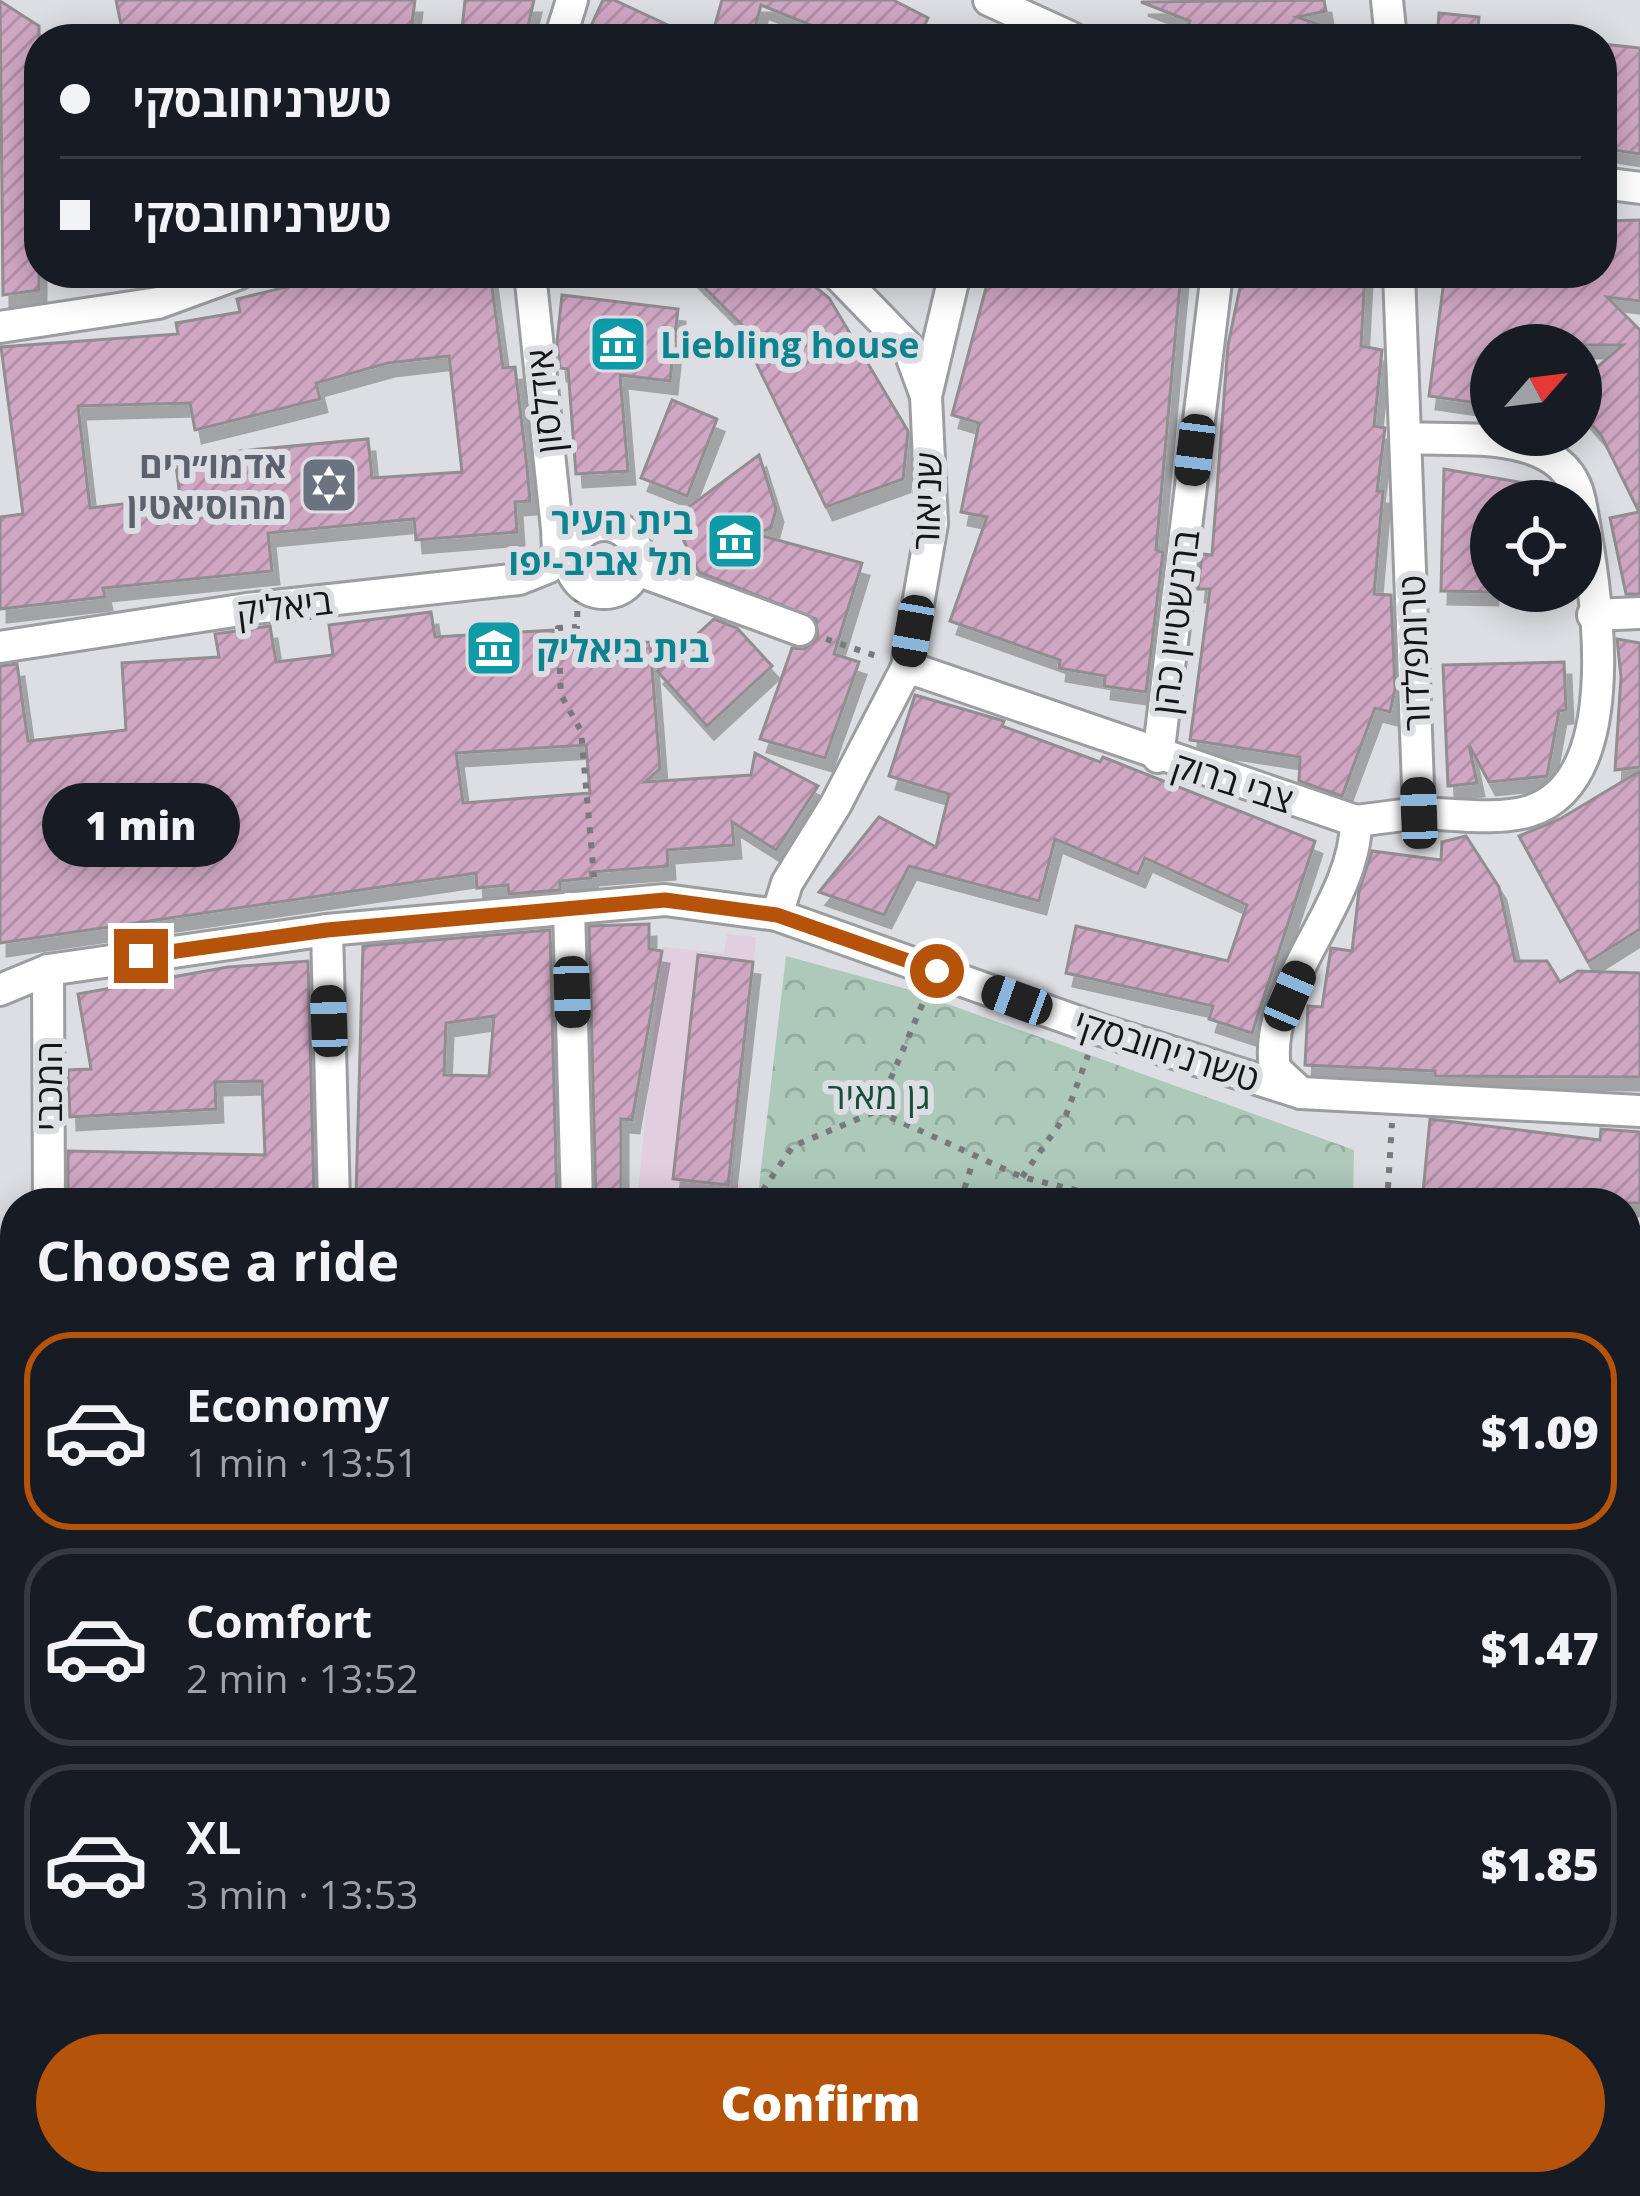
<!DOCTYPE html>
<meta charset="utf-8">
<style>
:root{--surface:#171b24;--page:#242831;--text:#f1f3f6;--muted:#9ea1a6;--line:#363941;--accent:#b45309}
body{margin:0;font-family:"Open Sans","Noto Sans Hebrew",sans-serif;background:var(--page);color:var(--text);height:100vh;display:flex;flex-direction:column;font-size:45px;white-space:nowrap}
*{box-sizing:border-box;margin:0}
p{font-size:39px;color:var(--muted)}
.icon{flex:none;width:66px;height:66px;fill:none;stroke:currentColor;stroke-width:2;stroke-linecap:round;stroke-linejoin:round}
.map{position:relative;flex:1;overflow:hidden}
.details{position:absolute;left:0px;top:1188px;width:1641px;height:1008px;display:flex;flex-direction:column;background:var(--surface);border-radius:48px 48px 0 0;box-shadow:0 6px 30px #0003}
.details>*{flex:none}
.guide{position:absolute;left:24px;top:24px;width:1593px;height:264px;border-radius:48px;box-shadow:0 6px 30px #0003;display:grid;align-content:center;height:264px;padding:0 36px;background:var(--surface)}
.needle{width:78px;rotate:62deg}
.fabs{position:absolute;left:1470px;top:324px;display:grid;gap:24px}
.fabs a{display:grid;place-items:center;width:132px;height:132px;border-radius:50%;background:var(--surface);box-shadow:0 6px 30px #0003;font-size:60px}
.end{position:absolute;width:54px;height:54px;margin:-27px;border:15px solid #b45309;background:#fff;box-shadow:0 0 0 6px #fff}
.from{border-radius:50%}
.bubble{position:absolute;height:84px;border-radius:42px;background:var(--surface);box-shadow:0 6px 30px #0003;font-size:39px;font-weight:800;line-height:84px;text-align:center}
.car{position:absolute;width:36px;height:72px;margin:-36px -18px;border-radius:15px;box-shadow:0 0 9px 3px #0007;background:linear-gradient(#222 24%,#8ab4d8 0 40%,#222 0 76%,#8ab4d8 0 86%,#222 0)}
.guide b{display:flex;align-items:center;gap:42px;height:114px;font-size:45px}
.guide b+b{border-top:3px solid var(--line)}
.guide i{width:30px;height:30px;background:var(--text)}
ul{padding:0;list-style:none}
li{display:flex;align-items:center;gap:36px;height:198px;margin:0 24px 18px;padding:0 12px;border:6px solid var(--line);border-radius:48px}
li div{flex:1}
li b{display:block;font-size:45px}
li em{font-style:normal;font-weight:800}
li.active{border-color:var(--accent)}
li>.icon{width:108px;height:108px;stroke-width:1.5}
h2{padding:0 36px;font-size:54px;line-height:144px}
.button{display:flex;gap:24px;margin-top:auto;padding:24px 36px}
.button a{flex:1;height:138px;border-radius:72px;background:var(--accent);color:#fff;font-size:48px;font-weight:800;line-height:138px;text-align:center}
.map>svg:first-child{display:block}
.education{fill:#e1cede}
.forest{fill:url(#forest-crowns)}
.building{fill:url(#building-hatch);stroke:#928d90;stroke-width:3;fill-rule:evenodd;filter:url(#shadow)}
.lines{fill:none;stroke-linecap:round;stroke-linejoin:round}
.street-casing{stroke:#9c9da1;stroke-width:36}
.secondary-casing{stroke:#9c9da1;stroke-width:48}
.path{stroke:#79797d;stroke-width:6;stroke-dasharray:6 9;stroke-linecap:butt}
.street{stroke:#fff;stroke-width:30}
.secondary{stroke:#fff;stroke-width:42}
.route{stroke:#b45309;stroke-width:15}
.labels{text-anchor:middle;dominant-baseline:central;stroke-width:12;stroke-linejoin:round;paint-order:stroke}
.culture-label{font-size:36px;font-weight:bold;fill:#0d838f;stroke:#dddee3;text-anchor:start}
.street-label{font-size:36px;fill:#151517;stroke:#dddee3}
.worship-label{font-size:36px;font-weight:bold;fill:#5b616d;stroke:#dddee3;text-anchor:end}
.park-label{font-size:36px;fill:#154f38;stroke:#dddee3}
</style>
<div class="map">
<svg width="1640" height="2196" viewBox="0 0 1640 2196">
<defs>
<pattern id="forest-crowns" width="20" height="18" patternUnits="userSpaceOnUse" patternTransform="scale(3)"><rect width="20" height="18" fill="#acc9ba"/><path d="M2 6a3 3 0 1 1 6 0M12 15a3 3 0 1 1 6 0" fill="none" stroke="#93ac9f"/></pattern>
<pattern id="building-hatch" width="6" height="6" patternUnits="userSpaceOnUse" patternTransform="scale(3)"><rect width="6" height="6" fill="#d0a7c3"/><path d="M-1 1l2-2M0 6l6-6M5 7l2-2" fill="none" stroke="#b28fa7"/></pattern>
<filter id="shadow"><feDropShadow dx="7" dy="13" stdDeviation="0" flood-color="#0004"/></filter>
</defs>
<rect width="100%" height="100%" fill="#dddee3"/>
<path class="education" d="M727,934L756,937L732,1184L742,1185L741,1203H637L662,947L724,953Z"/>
<g class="forest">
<path d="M786,956L903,988L1354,1150L1353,1203H757Z"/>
<path d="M15,2173V2181H76L79,2196H0V2175Z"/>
</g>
<g class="building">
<path d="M116,0H415L410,39H124Z"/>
<path d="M465,0H534L525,39H461Z"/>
<path d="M603,0H614L698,39H585Z"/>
<path d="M722,0H893L928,18L918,39H812L818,28L761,5L752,39H711Z"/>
<path d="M1324,0L1326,11L1297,17L1349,35L1348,39H1206L1186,29L1190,21L1141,2Z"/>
<path d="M0,1L39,26V290L3,295Z"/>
<path d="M1439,13L1479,17L1477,39H1437Z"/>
<path d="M1602,44L1640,48V154L1602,148Z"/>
<path d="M1640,220V301L1607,297L1640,330V594H1626L1610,518L1639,512L1601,435L1581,412V381L1623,345H1491V405L1429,396L1445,273H1602V221Z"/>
<path d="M305,273H490L503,368L515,367L527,467L530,501L515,502L517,532L416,540L414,519L268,533L272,571L103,588L105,597L0,609V517L23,514L1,347L178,334L176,323L240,312L237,299L307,282ZM449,356L462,472L372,478L368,439L175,457L180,497L90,508L78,406L190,403L195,430L320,399L316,383L388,363Z"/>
<path d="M690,273H798L829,298L908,431L903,479L826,507L749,348L759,342Z"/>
<path d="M990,273H1181L1156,550L1163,552L1146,692L1104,686L1105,676L1059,668L1060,660L950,621L987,517L961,512L979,423L952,415Z"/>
<path d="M1243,273H1365L1361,346L1382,350L1374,426L1385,428L1377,491H1383L1374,594L1391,595L1395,689L1390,712L1375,708L1342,796L1299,781L1300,757L1190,740L1210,589H1198L1202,554L1212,555L1228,345Z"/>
<path d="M562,295L678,309L670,381L620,375L628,471L576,474L568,369L560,368L557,342Z"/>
<path d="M672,400L717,419L687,496L641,478Z"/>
<path d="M759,455L776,509L771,528L755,534L862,563L834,654L859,662L825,758L760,739L792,648L804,649L818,638L816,619L699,572L681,535L686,509Z"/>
<path d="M1444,469L1554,488V501H1491V592L1441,591Z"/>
<path d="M431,612L435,637L553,630L554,646L650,642L660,769L645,782L751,775L755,753L818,786L776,850L732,822L734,845L667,850L668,866L590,872L591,878L560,881V890L509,894L508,885L477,888L476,873L0,943V666L17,664L28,741L126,730L122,663L219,657L215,634L270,626L276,662L333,655L329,625ZM586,745L590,793L463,803L456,753Z"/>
<path d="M714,619L737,628L772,666L707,726L657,671Z"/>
<path d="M1617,639L1640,643V767L1615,770L1621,677Z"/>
<path d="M1564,662L1566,710L1559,711L1547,776L1489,782L1469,745L1477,783L1448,786L1443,665Z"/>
<path d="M915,695L1004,721L1002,726L1100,762L1103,757L1315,841L1252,1033L1209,1019L1213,1006L1066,973L1076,926L1228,961L1247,905L1145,858L1138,874L1055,839L1039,901L909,866L884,915L819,892L879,817L936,847L949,794L889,776Z"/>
<path d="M1640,771V929L1588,962L1519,836L1560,819Z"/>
<path d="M1466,836L1499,887L1515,961H1547L1560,982L1578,971L1640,973V1077L1435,1076V1071L1305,1065L1308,1006L1322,1007L1331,948L1352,951L1359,891L1372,851L1441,860L1442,842Z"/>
<path d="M649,924V949L662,951L632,1120L621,1119V1203H596L589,926Z"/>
<path d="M550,930L557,1203H361V1196L356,1195L363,946ZM494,1016L489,1076L444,1075L446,1023Z"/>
<path d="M698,955L753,962L728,1185L673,1179Z"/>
<path d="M308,961L314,1194L198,1190L197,1203H68V1151L265,1155L262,1081L215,1082L216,1109L70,1117L68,1070L91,1069L78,994L228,967Z"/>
<path d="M1430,1119L1600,1140L1601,1129L1640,1132V1203H1422Z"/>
</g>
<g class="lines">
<defs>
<g id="street">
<path d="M989,0L1074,39"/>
<path d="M1387,0L1391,39"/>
<path d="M560,39L572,0"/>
<path d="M1602,183L1640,188"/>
<path d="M836,273L908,347L926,396"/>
<path d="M0,327L158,303L240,273"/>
<path d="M1408,438C1465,441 1566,428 1580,501"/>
<circle cx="604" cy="559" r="34"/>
<path d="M637,570L800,630"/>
<path d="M1593,615L1640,613"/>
<path d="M0,647L247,609L519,579L549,567L558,551L557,529L530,273"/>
<path d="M907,667L1356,821"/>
<path d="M1158,757L1217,273"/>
<path d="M1419,813C1453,814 1497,821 1530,811C1629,779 1595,584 1581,506"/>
<path d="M569,908L577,1203"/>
<path d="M777,915L787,883L836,804L907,667L932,524L926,396L955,273"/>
<path d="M327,930L334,1203"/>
<path d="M48,970L49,1203"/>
<path d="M0,990L48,970L327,930L665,900L777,915L1098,1029L1301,1093L1640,1111"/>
<path d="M1301,1093L1275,1069C1262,986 1356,906 1356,821L1419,813L1399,273"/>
<path d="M1626,1433L1640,1434"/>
<path d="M0,1670L15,1747"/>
<path d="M1626,1741L1640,1742"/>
<path d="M414,2181L416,2196"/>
<path d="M702,2181L703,2196"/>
<path d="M909,2196L910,2181"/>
<path d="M1190,2196V2181"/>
</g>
<g id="secondary">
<path d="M0,1622L15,1627"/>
<path d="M1626,2064L1640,2063"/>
</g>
</defs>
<use href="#street" class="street-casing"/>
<use href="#secondary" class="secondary-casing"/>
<g class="path">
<path d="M578,581L577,627L558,628L561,695L581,731L594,877"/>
<path d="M826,639L882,658"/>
<path d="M877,1111L1022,1177L1129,1203"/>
<path d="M1022,1177L1066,1115L1088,1055"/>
<path d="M754,1203L793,1146L877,1111L925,998"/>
<path d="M960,1203L973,1161"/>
<path d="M1387,1203L1392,1123"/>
<path d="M0,1363L15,1362"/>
</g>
<use href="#street" class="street"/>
<use href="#secondary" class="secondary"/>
</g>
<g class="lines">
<path class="route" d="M141,956L327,930L665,900L777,915L937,971"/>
</g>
<defs>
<symbol id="museum-square" viewBox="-11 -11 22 22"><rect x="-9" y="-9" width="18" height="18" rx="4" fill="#0f9aa8" stroke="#dddee3"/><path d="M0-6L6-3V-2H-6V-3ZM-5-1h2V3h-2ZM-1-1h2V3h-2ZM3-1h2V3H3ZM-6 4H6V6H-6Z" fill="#fff"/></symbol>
<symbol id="synagogue-square" viewBox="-11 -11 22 22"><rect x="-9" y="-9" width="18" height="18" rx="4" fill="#6b7280" stroke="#dddee3"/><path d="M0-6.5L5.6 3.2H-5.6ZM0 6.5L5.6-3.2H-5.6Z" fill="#fff"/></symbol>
</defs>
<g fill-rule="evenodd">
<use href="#museum-square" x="585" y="311" width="66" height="66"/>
<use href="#synagogue-square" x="296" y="452" width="66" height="66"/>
<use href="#museum-square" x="702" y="508" width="66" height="66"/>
<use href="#museum-square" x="461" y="615" width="66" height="66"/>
</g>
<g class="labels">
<g class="culture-label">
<text x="660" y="344">Liebling house</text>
<text x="693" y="520" text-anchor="end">בית העיר<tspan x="693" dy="41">תל אביב-יפו</tspan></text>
<text x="536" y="648">בית ביאליק</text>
</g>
<g class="street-label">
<text transform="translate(544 401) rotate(-96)">אידלסון</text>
<text transform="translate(927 501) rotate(-88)">שניאור</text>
<text transform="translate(284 606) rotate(-7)">ביאליק</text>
<text transform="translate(1175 622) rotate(-83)">ברנשטיין כהן</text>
<text transform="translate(1414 653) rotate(-92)">טרומפלדור</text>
<text transform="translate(1233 782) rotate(18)">צבי ברוק</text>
<text transform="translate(1167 1050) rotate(18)">טשרניחובסקי</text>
<text transform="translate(48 1086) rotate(-90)">המכבי</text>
</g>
<g class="worship-label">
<text x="287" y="464">אדמו״רים<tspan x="287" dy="41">מהוסיאטין</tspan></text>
</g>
<g class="park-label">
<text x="879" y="1095">גן מאיר</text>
</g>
</g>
</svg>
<div class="fabs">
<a><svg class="needle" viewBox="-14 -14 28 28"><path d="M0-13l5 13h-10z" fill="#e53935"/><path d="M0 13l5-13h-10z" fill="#9ea1a6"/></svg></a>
<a><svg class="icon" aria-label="locate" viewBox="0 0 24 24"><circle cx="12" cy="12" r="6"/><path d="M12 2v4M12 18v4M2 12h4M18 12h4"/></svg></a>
</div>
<i class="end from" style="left:937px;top:971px"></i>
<i class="end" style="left:141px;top:956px"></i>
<div class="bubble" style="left:42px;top:783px;width:198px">1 min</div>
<i class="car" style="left:1195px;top:450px;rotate:187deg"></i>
<i class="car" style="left:913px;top:631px;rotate:190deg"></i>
<i class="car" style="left:1419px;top:813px;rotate:358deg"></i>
<i class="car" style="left:572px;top:992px;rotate:178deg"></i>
<i class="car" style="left:1290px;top:996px;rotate:23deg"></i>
<i class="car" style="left:1017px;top:1000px;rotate:290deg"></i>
<i class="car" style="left:329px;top:1021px;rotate:358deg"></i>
<div class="guide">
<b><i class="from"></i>טשרניחובסקי</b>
<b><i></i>טשרניחובסקי</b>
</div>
<section class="details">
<h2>Choose a ride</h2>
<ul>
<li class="active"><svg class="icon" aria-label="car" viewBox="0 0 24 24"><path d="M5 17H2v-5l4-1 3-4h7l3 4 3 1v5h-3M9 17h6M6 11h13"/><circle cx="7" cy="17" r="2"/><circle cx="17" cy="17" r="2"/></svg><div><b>Economy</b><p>1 min · 13:51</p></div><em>$1.09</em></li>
<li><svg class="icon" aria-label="car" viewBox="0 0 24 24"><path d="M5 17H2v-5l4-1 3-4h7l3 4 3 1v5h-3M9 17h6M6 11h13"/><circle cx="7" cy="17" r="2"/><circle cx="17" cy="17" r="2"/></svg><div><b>Comfort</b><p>2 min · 13:52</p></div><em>$1.47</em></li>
<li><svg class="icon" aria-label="car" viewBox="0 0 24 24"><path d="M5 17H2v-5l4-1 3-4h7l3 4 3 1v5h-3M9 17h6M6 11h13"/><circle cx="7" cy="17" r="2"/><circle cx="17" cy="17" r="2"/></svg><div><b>XL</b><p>3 min · 13:53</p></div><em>$1.85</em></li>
</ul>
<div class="button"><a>Confirm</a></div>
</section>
</div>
